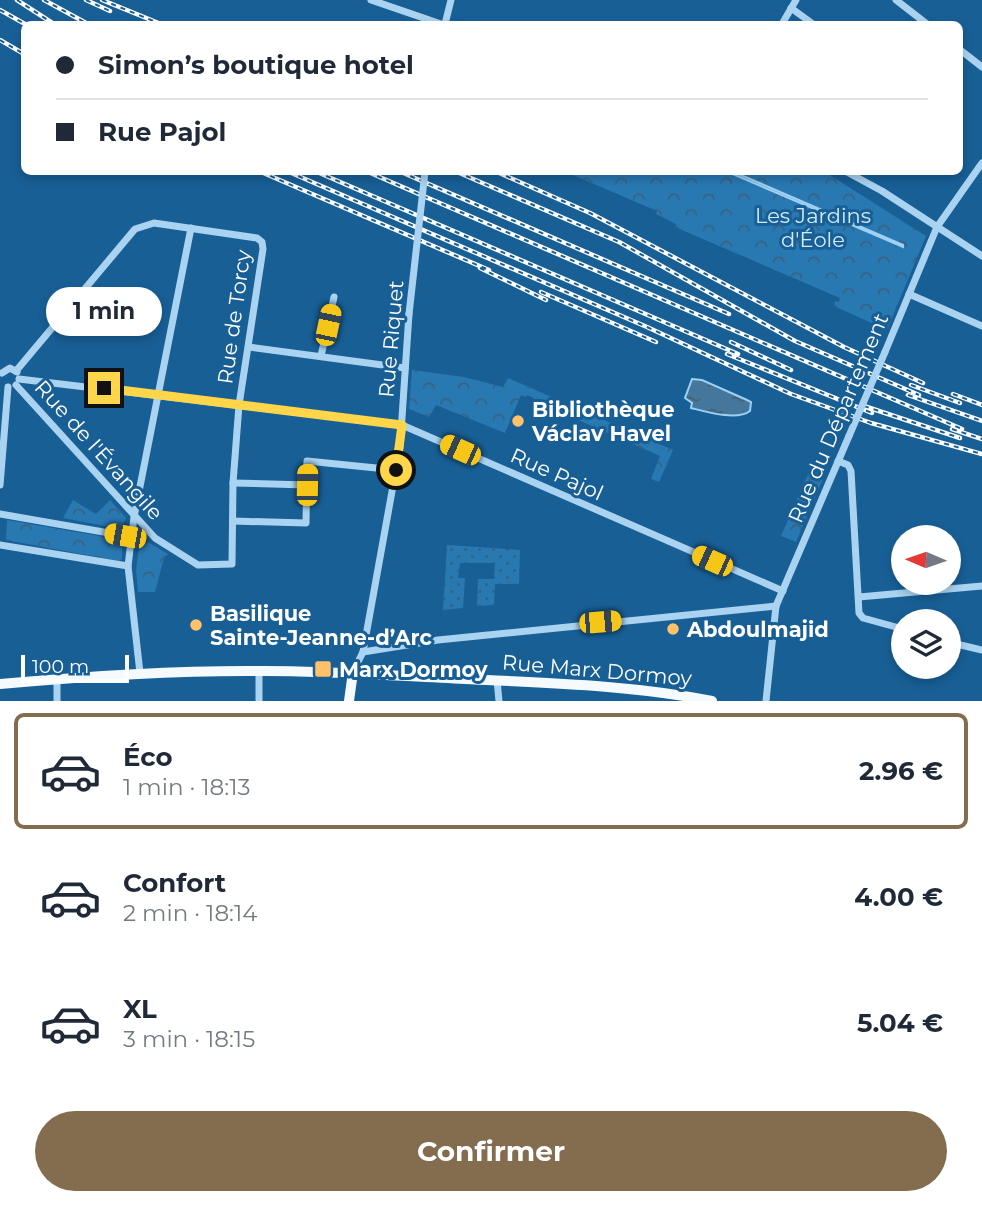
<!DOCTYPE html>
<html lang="fr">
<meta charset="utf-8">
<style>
:root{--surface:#fff;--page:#f6f6f7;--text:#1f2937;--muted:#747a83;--line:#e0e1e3;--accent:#846d4e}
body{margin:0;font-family:Montserrat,sans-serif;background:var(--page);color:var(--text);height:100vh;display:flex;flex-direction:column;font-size:26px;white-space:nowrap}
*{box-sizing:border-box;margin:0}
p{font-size:23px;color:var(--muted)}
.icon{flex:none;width:38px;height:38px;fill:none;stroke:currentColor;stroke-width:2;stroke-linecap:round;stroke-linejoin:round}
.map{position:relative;height:701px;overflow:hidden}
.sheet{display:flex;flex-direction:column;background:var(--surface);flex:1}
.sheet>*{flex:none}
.banner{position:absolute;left:21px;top:21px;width:942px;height:154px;border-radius:10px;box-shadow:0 4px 10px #0003;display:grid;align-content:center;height:154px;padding:0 35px;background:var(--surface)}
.needle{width:46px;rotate:272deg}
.tools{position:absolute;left:891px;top:525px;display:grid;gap:14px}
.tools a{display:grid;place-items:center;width:70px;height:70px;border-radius:50%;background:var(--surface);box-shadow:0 4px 10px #0003;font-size:35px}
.scale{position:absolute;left:21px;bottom:18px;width:108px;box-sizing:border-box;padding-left:7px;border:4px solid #fff;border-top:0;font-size:19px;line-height:24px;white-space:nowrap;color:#fff;-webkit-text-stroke:5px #185f96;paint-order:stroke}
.end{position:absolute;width:32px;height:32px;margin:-16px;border:9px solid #ffd54a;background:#111;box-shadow:0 0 0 4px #111}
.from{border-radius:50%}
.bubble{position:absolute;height:49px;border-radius:24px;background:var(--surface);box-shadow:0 4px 10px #0003;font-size:23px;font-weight:700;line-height:49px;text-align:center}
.car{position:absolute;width:21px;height:42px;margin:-21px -10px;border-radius:9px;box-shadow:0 0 5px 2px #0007;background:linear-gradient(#f5c518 24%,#345 0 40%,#f5c518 0 76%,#345 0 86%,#f5c518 0)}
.banner b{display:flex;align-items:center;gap:24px;height:66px;font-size:26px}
.banner b+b{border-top:2px solid var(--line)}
.banner i{width:18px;height:18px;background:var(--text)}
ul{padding:12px 0 0;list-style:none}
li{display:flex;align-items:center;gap:21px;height:116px;margin:0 14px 10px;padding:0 21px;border:4px solid transparent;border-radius:10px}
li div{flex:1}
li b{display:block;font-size:26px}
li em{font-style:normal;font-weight:700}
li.on{border-color:var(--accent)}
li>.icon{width:63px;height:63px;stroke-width:1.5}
.action{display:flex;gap:14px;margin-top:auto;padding:14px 35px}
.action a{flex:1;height:80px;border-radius:42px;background:var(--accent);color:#fff;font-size:28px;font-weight:700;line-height:80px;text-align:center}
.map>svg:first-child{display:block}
.park{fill:url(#park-crowns)}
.garden{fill:url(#garden-dots)}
.water{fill:url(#water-ripples);stroke:#9dd0f3;stroke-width:2}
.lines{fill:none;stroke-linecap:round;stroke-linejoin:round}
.minor{stroke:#aad3f1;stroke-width:7}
.major{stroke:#f4faff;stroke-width:10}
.rail-casing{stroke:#fff;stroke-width:4.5}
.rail{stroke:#185f96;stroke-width:2;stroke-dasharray:5;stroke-linecap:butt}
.minor-bridge{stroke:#aad3f1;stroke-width:7}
.route{stroke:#ffd54a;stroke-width:9}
.poi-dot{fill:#ffc16a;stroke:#185f96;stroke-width:2.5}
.labels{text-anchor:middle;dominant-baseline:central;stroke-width:6;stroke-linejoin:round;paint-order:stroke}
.park-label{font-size:21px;fill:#d1eafc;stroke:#185f96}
.street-label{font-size:21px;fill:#fff;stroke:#185f96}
.poi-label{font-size:21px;font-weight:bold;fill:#fff;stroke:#185f96;text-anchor:start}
</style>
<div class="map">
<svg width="982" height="701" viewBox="0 0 982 701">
<defs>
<pattern id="park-crowns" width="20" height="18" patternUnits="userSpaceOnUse" patternTransform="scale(1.75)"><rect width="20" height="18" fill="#2878b2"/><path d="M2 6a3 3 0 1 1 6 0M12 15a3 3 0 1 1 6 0" fill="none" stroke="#3a627f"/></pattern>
<pattern id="garden-dots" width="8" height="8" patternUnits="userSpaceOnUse" patternTransform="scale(1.75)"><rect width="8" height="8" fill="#2878b2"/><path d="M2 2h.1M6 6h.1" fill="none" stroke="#3a627f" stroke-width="1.8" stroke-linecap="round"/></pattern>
<pattern id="water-ripples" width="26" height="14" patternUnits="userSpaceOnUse" patternTransform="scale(1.75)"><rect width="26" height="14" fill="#45779d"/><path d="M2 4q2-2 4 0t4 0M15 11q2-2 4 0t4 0" fill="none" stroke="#495f70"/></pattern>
</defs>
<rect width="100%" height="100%" fill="#185f96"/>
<g class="park">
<path d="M566,172H825L926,236L887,330L834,306L835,301L839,302L840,298L675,227L676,224L656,214L657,211Z"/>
<path d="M412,370L464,377L503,387L508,378L673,450L659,482L651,479L660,456L533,400L534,398L527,395L526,397L521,395L505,433L436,405L429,417L409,409Z"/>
<path d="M810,470L824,476L796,542L781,536Z"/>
<path d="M73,500L96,514L110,500L126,518L121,529L63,518Z"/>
<path d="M7,520L122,540V559L119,561L6,540Z"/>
<path d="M148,542L168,554L164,558L155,592H138L136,570L139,547Z"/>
</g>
<path class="garden" d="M447,545L520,550L519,584H495L494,605L477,606L478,579H494L495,563H460L458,578H465L463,608L443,610Z"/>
<g class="water">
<path d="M728,172H734L903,245V247Z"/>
<path d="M692,379L702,380L747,400L751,402L750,411C737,421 707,412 691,408L692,403L685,398Z"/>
</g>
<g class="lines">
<g class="minor">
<path d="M371,0L441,24"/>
<path d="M896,0L927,24"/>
<path d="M791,8L813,24"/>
<path d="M445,24L451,0"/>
<path d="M782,24L796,0"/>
<path d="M959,49L982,67"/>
<path d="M847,172L882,191L982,256"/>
<path d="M909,294L982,326"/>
<path d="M249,347L405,368"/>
<path d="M885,352L937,227L982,163"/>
<path d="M321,356L334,297"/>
<path d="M2,373L10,368L17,372"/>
<path d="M19,379L402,425L783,591"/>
<path d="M16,385L155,538L198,565L232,564L233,483L239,405L263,249L262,242L257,238L154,223L135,229L16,371"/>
<path d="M838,461L848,465L851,471L859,613L863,618L903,629"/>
<path d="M233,483L307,485"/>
<path d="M0,485L8,387"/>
<path d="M0,514L132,537"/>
<path d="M233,521L306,523L307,461L396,470"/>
<path d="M0,545L128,566"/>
<path d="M859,597L982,586"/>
<path d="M948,642L982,650"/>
<path d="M363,652L438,640L776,606"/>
<path d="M353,672L363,652L400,447L409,314"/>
<path d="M140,673L128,566L134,517L191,228"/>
<path d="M497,680L499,701"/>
<path d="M57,701V679"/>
<path d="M259,701V671"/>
<path d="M766,701L776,606L849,436"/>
</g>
<g class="major">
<path d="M0,684C88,676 176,670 264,671C331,671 398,676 465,679C547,683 631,685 712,701"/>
<path d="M349,701L353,672"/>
</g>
<defs>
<g id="rail">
<path d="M17,0L54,24"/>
<path d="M44,0L88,24"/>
<path d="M86,0L110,11"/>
<path d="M102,0L161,24"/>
<path d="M0,10L25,24"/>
<path d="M0,40L24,54"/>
<path d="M261,172L489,270"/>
<path d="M289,172L647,327L791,394L871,423L982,454"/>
<path d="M317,172L738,354"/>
<path d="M368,172L962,429"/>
<path d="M401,172L729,314"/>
<path d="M457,172L619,242L795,341L919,395"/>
<path d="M497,172L590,213L844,347L923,383"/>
<path d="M480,268L546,300"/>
<path d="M541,292L656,342"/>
<path d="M731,342L791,370"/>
<path d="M727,354L872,413"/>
<path d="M911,385L960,403"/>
<path d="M953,394L982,405"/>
<path d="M908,395L982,421"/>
<path d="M864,406L960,438"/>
<path d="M952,429L982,439"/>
</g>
</defs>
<use href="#rail" class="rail-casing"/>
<use href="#rail" class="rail"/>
<g class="minor-bridge">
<path d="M409,314L425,172"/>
<path d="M849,436L885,352"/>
</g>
</g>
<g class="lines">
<path class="route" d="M104,388L402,425L396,470"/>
</g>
<g class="poi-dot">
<circle cx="518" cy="421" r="7"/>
<circle cx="196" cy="625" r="7"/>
<circle cx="673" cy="629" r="7"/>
<rect x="314" y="660" width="18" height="18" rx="3.5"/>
</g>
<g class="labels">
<g class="park-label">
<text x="813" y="215">Les Jardins<tspan x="813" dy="24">d'Éole</tspan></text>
</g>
<g class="street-label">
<text transform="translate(234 317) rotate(-82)">Rue de Torcy</text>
<text transform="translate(391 339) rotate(-85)">Rue Riquet</text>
<text transform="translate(838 418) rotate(-67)">Rue du Département</text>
<text transform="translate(99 450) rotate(48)">Rue de l'Évangile</text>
<text transform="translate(557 474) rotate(24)">Rue Pajol</text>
<text transform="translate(597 670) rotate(5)">Rue Marx Dormoy</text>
</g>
<g class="poi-label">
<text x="532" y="409">Bibliothèque<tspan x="532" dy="24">Václav Havel</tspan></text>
<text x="210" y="613">Basilique<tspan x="210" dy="24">Sainte-Jeanne-d’Arc</tspan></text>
<text x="687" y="629">Abdoulmajid</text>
<text x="339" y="669">Marx Dormoy</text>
</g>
</g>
</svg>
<div class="tools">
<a><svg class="needle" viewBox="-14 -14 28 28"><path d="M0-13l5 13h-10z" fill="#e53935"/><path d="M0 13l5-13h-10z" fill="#747a83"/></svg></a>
<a><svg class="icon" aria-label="layers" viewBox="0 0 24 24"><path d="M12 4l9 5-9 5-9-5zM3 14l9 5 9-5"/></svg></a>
</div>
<div class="scale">100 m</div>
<i class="end from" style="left:396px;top:470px"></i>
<i class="end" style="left:104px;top:388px"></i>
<div class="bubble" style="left:46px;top:287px;width:116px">1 min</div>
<i class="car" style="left:328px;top:325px;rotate:12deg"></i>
<i class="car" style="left:460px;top:450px;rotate:294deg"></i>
<i class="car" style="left:307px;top:485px;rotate:1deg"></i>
<i class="car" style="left:125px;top:536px;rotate:280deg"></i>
<i class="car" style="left:712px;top:561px;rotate:294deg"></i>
<i class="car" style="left:600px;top:622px;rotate:85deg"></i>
<div class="banner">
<b><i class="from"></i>Simon’s boutique hotel</b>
<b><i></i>Rue Pajol</b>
</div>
</div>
<section class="sheet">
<ul>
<li class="on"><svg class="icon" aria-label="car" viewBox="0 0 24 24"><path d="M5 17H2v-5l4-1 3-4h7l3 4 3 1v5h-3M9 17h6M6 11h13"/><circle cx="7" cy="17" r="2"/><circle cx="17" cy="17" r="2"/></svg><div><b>Éco</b><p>1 min · 18:13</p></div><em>2.96 €</em></li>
<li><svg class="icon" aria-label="car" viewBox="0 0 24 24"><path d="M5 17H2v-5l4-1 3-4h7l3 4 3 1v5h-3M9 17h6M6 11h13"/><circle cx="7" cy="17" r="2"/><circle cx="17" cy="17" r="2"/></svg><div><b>Confort</b><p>2 min · 18:14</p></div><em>4.00 €</em></li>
<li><svg class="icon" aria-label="car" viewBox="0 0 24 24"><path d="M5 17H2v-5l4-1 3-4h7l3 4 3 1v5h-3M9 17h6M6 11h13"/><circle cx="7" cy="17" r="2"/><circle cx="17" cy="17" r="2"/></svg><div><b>XL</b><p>3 min · 18:15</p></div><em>5.04 €</em></li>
</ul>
<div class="action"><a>Confirmer</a></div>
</section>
